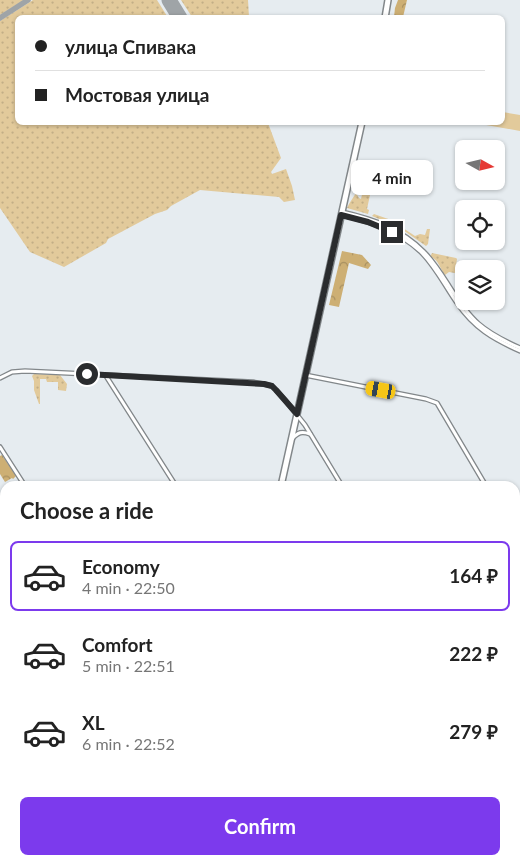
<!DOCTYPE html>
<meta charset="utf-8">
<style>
:root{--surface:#fff;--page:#f2f2f2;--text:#222;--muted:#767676;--line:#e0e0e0;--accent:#7c3aed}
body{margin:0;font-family:Lato,sans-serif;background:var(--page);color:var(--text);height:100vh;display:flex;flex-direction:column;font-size:19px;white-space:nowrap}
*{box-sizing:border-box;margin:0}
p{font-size:16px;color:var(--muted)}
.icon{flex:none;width:28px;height:28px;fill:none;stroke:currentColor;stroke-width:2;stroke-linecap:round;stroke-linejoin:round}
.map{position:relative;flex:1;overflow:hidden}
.sheet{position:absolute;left:0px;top:481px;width:520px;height:384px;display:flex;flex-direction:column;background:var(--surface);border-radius:15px 15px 0 0;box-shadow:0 1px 4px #0004}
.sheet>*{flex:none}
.hud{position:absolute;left:15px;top:15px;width:490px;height:110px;border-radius:8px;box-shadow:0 1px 4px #0004;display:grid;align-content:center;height:110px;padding:0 20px;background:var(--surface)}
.needle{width:32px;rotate:98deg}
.controls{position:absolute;left:455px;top:140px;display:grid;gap:10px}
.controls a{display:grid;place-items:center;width:50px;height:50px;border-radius:8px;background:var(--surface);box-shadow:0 1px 4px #0004;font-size:25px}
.end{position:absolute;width:22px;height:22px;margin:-11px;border:6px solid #2a2c2e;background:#fff;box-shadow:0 0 0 2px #fff}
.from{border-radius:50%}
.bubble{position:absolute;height:35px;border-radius:8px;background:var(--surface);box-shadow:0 1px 4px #0004;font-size:16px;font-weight:700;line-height:35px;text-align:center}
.car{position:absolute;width:15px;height:30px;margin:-15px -8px;border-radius:6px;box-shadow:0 0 4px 1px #0007;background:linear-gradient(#f5c518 24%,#345 0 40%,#f5c518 0 76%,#345 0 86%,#f5c518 0)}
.hud b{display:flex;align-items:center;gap:18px;height:48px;font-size:19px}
.hud b+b{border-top:1px solid var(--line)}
.hud i{width:12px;height:12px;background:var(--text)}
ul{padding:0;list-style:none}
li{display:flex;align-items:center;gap:15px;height:70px;margin:0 10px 8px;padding:0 10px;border:2px solid transparent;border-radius:8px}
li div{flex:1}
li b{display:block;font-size:19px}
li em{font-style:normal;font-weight:700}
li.current{border-color:var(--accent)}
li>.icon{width:45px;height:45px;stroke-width:1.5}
h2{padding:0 20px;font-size:22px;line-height:60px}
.button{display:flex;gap:10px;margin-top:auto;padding:10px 20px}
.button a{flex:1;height:58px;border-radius:8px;background:var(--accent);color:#fff;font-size:20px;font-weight:700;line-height:58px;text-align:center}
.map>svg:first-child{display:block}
.grass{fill:url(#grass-dots)}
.forest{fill:url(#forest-crowns)}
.green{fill:#e2ca9b}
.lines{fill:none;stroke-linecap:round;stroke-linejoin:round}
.taxiway{stroke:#9fa4a7;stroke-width:5.5}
.runway{stroke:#9fa4a7;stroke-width:15}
.secondary-casing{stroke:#82878a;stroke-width:5.5}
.primary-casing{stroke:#82878a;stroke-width:7}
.highway-casing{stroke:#82878a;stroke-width:8}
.secondary{stroke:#fff;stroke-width:3}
.primary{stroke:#fff;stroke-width:4.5}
.highway{stroke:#fff;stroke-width:5}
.tram{stroke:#585b5e;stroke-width:1}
.route{stroke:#2a2c2e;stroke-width:6}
</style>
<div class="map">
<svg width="520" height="864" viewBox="0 0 520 864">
<defs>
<pattern id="grass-dots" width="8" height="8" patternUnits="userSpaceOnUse" patternTransform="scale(1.25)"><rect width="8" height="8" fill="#e2ca9b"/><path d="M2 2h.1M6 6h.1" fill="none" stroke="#c2ae86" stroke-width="1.8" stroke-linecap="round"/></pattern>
<pattern id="forest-crowns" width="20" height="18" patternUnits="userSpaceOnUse" patternTransform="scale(1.25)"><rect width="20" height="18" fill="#cdaf74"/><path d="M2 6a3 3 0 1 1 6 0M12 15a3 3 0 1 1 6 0" fill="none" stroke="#a78f60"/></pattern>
</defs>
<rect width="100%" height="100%" fill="#e6ecf0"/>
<g class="grass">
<path d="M0,0H24L0,15Z"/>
<path d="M33,0H157L167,16V18H18V122L268,123L281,158L271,172L272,174L286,169L292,186L295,200L284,202L279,197L200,190L171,206L167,210L155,214L108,239L106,243L64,267L30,252L0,208V21Z"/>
<path d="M181,0H248L249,17H192Z"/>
<path d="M355,168L371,176L369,194L370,195L367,209L369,210L368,214L347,208L349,204L356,193L359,198L361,199L366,176L359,173L357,174Z"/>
<path d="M374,214L391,220L415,236L420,234L425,235L427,229H430L428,244L426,246L400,228L372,216Z"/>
<path d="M432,253L456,258L457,259L455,273L449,272L445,275C440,269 439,260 431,257V255Z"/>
<path d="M34,374L60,375L67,384L66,391L58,390V382H47L46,379H40V404H39L34,390V381L32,376Z"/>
</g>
<g class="forest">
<path d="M398,0H407L403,17H394L395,8Z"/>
<path d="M342,251L362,255L371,265L368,269L349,263L339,307L329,305Z"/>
<path d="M2,455L16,476L13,479L12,478L5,482L0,474V456Z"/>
</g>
<path class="green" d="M503,112L520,115V131L475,123L502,122Z"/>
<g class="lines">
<path class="taxiway" d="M0,18L28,0"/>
<path class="runway" d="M169,0L180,18"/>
<defs>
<g id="secondary">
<path d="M342,212C373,219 402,229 424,252C434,262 442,275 449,286C471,321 482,331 520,348"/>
<path d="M342,215C371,222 399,231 421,252C436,267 445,286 457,303C474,328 493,339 520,351"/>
<path d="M305,375L426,399L437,403L486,486"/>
<path d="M106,376L176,486"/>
<path d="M0,378L12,372L25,371L253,382L264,384L272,386L285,400L305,425L342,486"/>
<path d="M292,439C298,432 302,431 310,434"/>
<path d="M0,447L25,486"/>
<path d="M515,534L520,542"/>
<path d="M515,621L520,618"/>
<path d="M515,741L520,738"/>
<path d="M515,773L520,782"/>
<path d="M267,860L270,864"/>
<path d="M389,864L390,860"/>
</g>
<g id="primary">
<path d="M0,678L5,685"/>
<path d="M0,683L5,691"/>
<path d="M134,860L138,864"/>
<path d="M138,860L142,864"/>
</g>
<g id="highway">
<path d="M385,18L388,0"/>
<path d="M281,486L362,122"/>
<path d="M0,750L5,742"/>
</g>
</defs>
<use href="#secondary" class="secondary-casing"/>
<use href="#primary" class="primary-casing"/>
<use href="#highway" class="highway-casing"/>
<use href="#secondary" class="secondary"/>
<use href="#primary" class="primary"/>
<use href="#highway" class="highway"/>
<g class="tram">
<path d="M0,670L5,677"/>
<path d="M384,860L385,864"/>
</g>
</g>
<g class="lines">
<path class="route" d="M87,374L264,384L272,386L276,390L297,414L341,215L368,222L392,232"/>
</g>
</svg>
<div class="controls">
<a><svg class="needle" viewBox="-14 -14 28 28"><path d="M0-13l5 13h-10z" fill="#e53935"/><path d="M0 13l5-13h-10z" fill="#767676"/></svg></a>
<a><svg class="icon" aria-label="locate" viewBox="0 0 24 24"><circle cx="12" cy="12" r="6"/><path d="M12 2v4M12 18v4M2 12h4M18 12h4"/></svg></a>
<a><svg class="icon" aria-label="layers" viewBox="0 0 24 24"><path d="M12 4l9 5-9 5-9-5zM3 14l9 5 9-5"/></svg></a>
</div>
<i class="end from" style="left:87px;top:374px"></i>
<i class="end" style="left:392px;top:232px"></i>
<div class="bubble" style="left:351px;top:160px;width:82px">4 min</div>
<i class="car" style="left:381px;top:390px;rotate:280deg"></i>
<div class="hud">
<b><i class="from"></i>улица Спивака</b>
<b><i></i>Мостовая улица</b>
</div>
<section class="sheet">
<h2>Choose a ride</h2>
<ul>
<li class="current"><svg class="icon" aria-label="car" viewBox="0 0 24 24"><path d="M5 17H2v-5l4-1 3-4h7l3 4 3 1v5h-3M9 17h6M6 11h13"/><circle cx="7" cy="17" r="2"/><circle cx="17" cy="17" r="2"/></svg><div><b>Economy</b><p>4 min · 22:50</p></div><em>164 ₽</em></li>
<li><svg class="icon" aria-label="car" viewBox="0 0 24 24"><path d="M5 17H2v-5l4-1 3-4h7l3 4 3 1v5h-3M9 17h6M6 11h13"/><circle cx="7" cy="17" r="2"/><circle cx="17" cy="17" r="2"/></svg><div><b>Comfort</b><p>5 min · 22:51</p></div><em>222 ₽</em></li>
<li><svg class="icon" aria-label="car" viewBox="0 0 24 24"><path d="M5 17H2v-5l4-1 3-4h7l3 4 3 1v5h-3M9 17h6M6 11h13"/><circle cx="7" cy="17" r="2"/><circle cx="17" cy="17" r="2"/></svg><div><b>XL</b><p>6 min · 22:52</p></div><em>279 ₽</em></li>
</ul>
<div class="button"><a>Confirm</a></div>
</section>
</div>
